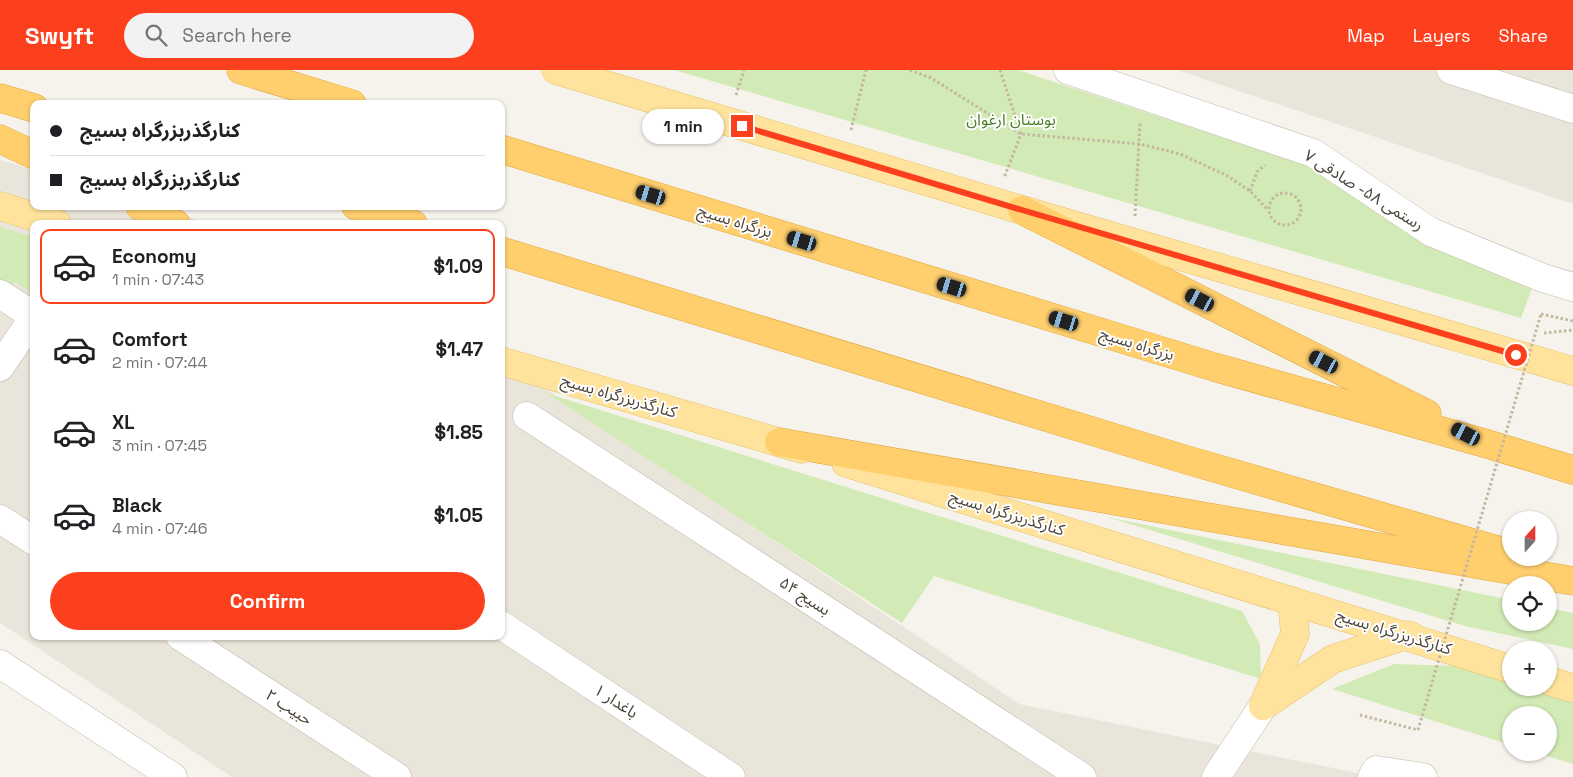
<!DOCTYPE html>
<meta charset="utf-8">
<style>
:root{--surface:#fff;--page:#f2f2f2;--text:#202124;--muted:#757577;--line:#e0e0e0;--accent:#fc3f1d}
body{margin:0;font-family:"Space Grotesk","Noto Sans Arabic",sans-serif;background:var(--page);color:var(--text);height:100vh;display:flex;flex-direction:column;font-size:19px;white-space:nowrap}
*{box-sizing:border-box;margin:0}
p{font-size:16px;color:var(--muted)}
.icon{flex:none;width:28px;height:28px;fill:none;stroke:currentColor;stroke-width:2;stroke-linecap:round;stroke-linejoin:round}
.map{position:relative;flex:1;overflow:hidden}
.details{position:absolute;left:30px;top:150px;width:475px;height:420px;display:flex;flex-direction:column;background:var(--surface);border-radius:10px;box-shadow:0 1px 4px #0004}
.details>*{flex:none}
.guide{position:absolute;left:30px;top:30px;width:475px;height:110px;border-radius:10px;box-shadow:0 1px 4px #0004;display:grid;align-content:center;height:110px;padding:0 20px;background:var(--surface)}
.needle{width:32px;rotate:21deg}
.tools{position:absolute;left:1502px;top:441px;display:grid;gap:10px}
.tools a{display:grid;place-items:center;width:55px;height:55px;border-radius:50%;background:var(--surface);box-shadow:0 1px 4px #0004;font-size:25px}
.end{position:absolute;width:22px;height:22px;margin:-11px;border:6px solid #fc3f1d;background:#fff;box-shadow:0 0 0 2px #fff}
.from{border-radius:50%}
.bubble{position:absolute;height:35px;border-radius:18px;background:var(--surface);box-shadow:0 1px 4px #0004;font-size:16px;font-weight:800;line-height:35px;text-align:center}
.car{position:absolute;width:15px;height:30px;margin:-15px -8px;border-radius:6px;box-shadow:0 0 4px 1px #0007;background:linear-gradient(#222 24%,#8ab4d8 0 40%,#222 0 76%,#8ab4d8 0 86%,#222 0)}
.guide b{display:flex;align-items:center;gap:18px;height:48px;font-size:19px}
.guide b+b{border-top:1px solid var(--line)}
.guide i{width:12px;height:12px;background:var(--text)}
ul{padding:9px 0 0;list-style:none}
li{display:flex;align-items:center;gap:15px;height:75px;margin:0 10px 8px;padding:0 10px;border:2px solid transparent;border-radius:10px}
li div{flex:1}
li b{display:block;font-size:19px}
li em{font-style:normal;font-weight:800}
li.on{border-color:var(--accent)}
li>.icon{width:45px;height:45px;stroke-width:1.5}
.cta{display:flex;gap:10px;margin-top:auto;padding:10px 20px}
.cta a{flex:1;height:58px;border-radius:30px;background:var(--accent);color:#fff;font-size:20px;font-weight:800;line-height:58px;text-align:center}
header{display:flex;align-items:center;gap:30px;box-sizing:border-box;height:70px;padding:0 25px;background:var(--accent);color:#fff}
header strong{font-size:24px}
nav{display:flex;gap:28px;margin-inline-start:auto;font-size:18px}
.search{width:350px;height:45px;background:var(--page);display:flex;align-items:center;gap:12px;box-sizing:border-box;padding:0 18px;border-radius:28px;color:var(--muted);font-size:19px}
.map>svg:first-child{display:block}
.residential{fill:#eae5da}
.green{fill:#d2eab5}
.lines{fill:none;stroke-linecap:round;stroke-linejoin:round}
.minor-casing{stroke:#c2bbae;stroke-width:29}
.major-casing{stroke:#e6c16a;stroke-width:29}
.highway-casing{stroke:#e0a43c;stroke-width:29}
.path{stroke:#c4b79f;stroke-width:3;stroke-dasharray:2.5 2.5;stroke-linecap:butt}
.minor{stroke:#fff;stroke-width:28}
.major{stroke:#ffe39c;stroke-width:28}
.highway{stroke:#ffcf6e;stroke-width:28}
.path-bridge{stroke:#c4b79f;stroke-width:3;stroke-dasharray:2.5 2.5;stroke-linecap:butt}
.route{stroke:#fc3f1d;stroke-width:6}
.labels{text-anchor:middle;dominant-baseline:central;stroke-width:4;stroke-linejoin:round;paint-order:stroke}
.park-label{font-size:16px;fill:#4a7f2a;stroke:#fff}
.street-label{font-size:16px;fill:#4b4439;stroke:#fff}
</style>
<header>
<strong>Swyft</strong>
<div class="search"><svg class="icon" aria-label="search" viewBox="0 0 24 24"><circle cx="10" cy="10" r="6"/><path d="M15 15l6 6"/></svg>Search here</div>
<nav><a>Map</a><a>Layers</a><a>Share</a></nav>
</header>
<div class="map">
<svg width="1573" height="707" viewBox="0 0 1573 707">
<rect width="100%" height="100%" fill="#f6f3ec"/>
<g class="residential">
<path d="M1177,0H1573V134Z"/>
<path d="M0,90L34,100V136H152L210,154H34V566H501V289L1019,634L1377,707H232L0,553Z"/>
</g>
<g class="green">
<path d="M674,0H1018L1312,97L1532,218L1521,248Z"/>
<path d="M0,157L34,167V224L15,212L0,227Z"/>
<path d="M546,323L1242,541L1260,574L1261,609L934,506L902,553Z"/>
<path d="M1107,447L1511,530V552H1549V538L1573,543V579L1465,556Z"/>
<path d="M1394,594L1459,596L1511,612V618H1528L1573,631V694L1537,683L1549,682V645H1511V675L1332,619Z"/>
</g>
<g class="lines">
<defs>
<g id="minor">
<path d="M1068,0L1313,83L1431,162L1543,208L1573,217"/>
<path d="M1451,0L1573,39"/>
<path d="M0,224L34,246"/>
<path d="M0,297L34,247"/>
<path d="M527,346L1082,707"/>
<path d="M0,449L34,471"/>
<path d="M501,555L731,707"/>
<path d="M180,566L397,707"/>
<path d="M0,594L173,707"/>
<path d="M1216,707L1263,636"/>
<path d="M1372,707L1376,700L1423,707"/>
</g>
<g id="major">
<path d="M556,0L1022,140L1573,301"/>
<path d="M0,136L57,154"/>
<path d="M501,291L802,379"/>
<path d="M846,393L1511,599"/>
<path d="M1549,611L1573,618"/>
<path d="M1263,636L1333,589L1407,565L1411,566"/>
<path d="M1263,636L1295,564L1292,531"/>
</g>
<g id="highway">
<path d="M241,0L352,34"/>
<path d="M0,28L34,38"/>
<path d="M0,69L34,85"/>
<path d="M501,79L1214,297L1484,373L1573,400"/>
<path d="M140,136L176,154"/>
<path d="M356,136L413,154"/>
<path d="M1022,140L1427,344"/>
<path d="M501,181L1187,390L1511,484"/>
<path d="M779,372L1573,511"/>
</g>
</defs>
<use href="#minor" class="minor-casing"/>
<use href="#major" class="major-casing"/>
<use href="#highway" class="highway-casing"/>
<g class="path">
<path d="M910,0L931,8L1021,64L1140,74L1180,84L1226,105L1250,121L1268,140"/>
<path d="M1000,0L1021,64L1004,108"/>
<path d="M736,25L744,0"/>
<path d="M851,60L866,0"/>
<path d="M1250,121L1257,102L1265,95"/>
<circle cx="1285" cy="139" r="16"/>
<path d="M1135,146L1140,52"/>
<path d="M1541,244L1573,251"/>
<path d="M1544,263L1573,260"/>
<path d="M1360,645L1418,660"/>
</g>
<use href="#minor" class="minor"/>
<use href="#major" class="major"/>
<use href="#highway" class="highway"/>
<path class="path-bridge" d="M1418,660L1541,244"/>
</g>
<g class="lines">
<path class="route" d="M742,56L1022,140L1516,285"/>
</g>
<g class="labels">
<g class="park-label">
<text x="1011" y="49">بوستان ارغوان</text>
</g>
<g class="street-label">
<text transform="translate(1364 120) rotate(32)">رستمی ۵۸- صادقی ۷</text>
<text transform="translate(735 151) rotate(17)">بزرگراه بسیج</text>
<text transform="translate(1137 274) rotate(17)">بزرگراه بسیج</text>
<text transform="translate(619 326) rotate(16)">کنارگذربزرگراه بسیج</text>
<text transform="translate(1007 443) rotate(17)">کنارگذربزرگراه بسیج</text>
<text transform="translate(805 526) rotate(33)">بسیج ۵۴</text>
<text transform="translate(1394 562) rotate(17)">کنارگذربزرگراه بسیج</text>
<text transform="translate(616 631) rotate(33)">باغدار ۱</text>
<text transform="translate(289 637) rotate(33)">حبیب ۲</text>
</g>
</g>
</svg>
<div class="tools">
<a><svg class="needle" viewBox="-14 -14 28 28"><path d="M0-13l5 13h-10z" fill="#e53935"/><path d="M0 13l5-13h-10z" fill="#757577"/></svg></a>
<a><svg class="icon" aria-label="locate" viewBox="0 0 24 24"><circle cx="12" cy="12" r="6"/><path d="M12 2v4M12 18v4M2 12h4M18 12h4"/></svg></a>
<a>+</a>
<a>−</a>
</div>
<i class="end from" style="left:1516px;top:285px"></i>
<i class="end" style="left:742px;top:56px"></i>
<div class="bubble" style="left:642px;top:39px;width:82px">1 min</div>
<i class="car" style="left:651px;top:125px;rotate:287deg"></i>
<i class="car" style="left:802px;top:171px;rotate:287deg"></i>
<i class="car" style="left:952px;top:217px;rotate:287deg"></i>
<i class="car" style="left:1200px;top:230px;rotate:297deg"></i>
<i class="car" style="left:1064px;top:251px;rotate:287deg"></i>
<i class="car" style="left:1324px;top:292px;rotate:297deg"></i>
<i class="car" style="left:1466px;top:364px;rotate:297deg"></i>
<div class="guide">
<b><i class="from"></i>کنارگذربزرگراه بسیج</b>
<b><i></i>کنارگذربزرگراه بسیج</b>
</div>
<section class="details">
<ul>
<li class="on"><svg class="icon" aria-label="car" viewBox="0 0 24 24"><path d="M5 17H2v-5l4-1 3-4h7l3 4 3 1v5h-3M9 17h6M6 11h13"/><circle cx="7" cy="17" r="2"/><circle cx="17" cy="17" r="2"/></svg><div><b>Economy</b><p>1 min · 07:43</p></div><em>$1.09</em></li>
<li><svg class="icon" aria-label="car" viewBox="0 0 24 24"><path d="M5 17H2v-5l4-1 3-4h7l3 4 3 1v5h-3M9 17h6M6 11h13"/><circle cx="7" cy="17" r="2"/><circle cx="17" cy="17" r="2"/></svg><div><b>Comfort</b><p>2 min · 07:44</p></div><em>$1.47</em></li>
<li><svg class="icon" aria-label="car" viewBox="0 0 24 24"><path d="M5 17H2v-5l4-1 3-4h7l3 4 3 1v5h-3M9 17h6M6 11h13"/><circle cx="7" cy="17" r="2"/><circle cx="17" cy="17" r="2"/></svg><div><b>XL</b><p>3 min · 07:45</p></div><em>$1.85</em></li>
<li><svg class="icon" aria-label="car" viewBox="0 0 24 24"><path d="M5 17H2v-5l4-1 3-4h7l3 4 3 1v5h-3M9 17h6M6 11h13"/><circle cx="7" cy="17" r="2"/><circle cx="17" cy="17" r="2"/></svg><div><b>Black</b><p>4 min · 07:46</p></div><em>$1.05</em></li>
</ul>
<div class="cta"><a>Confirm</a></div>
</section>
</div>
